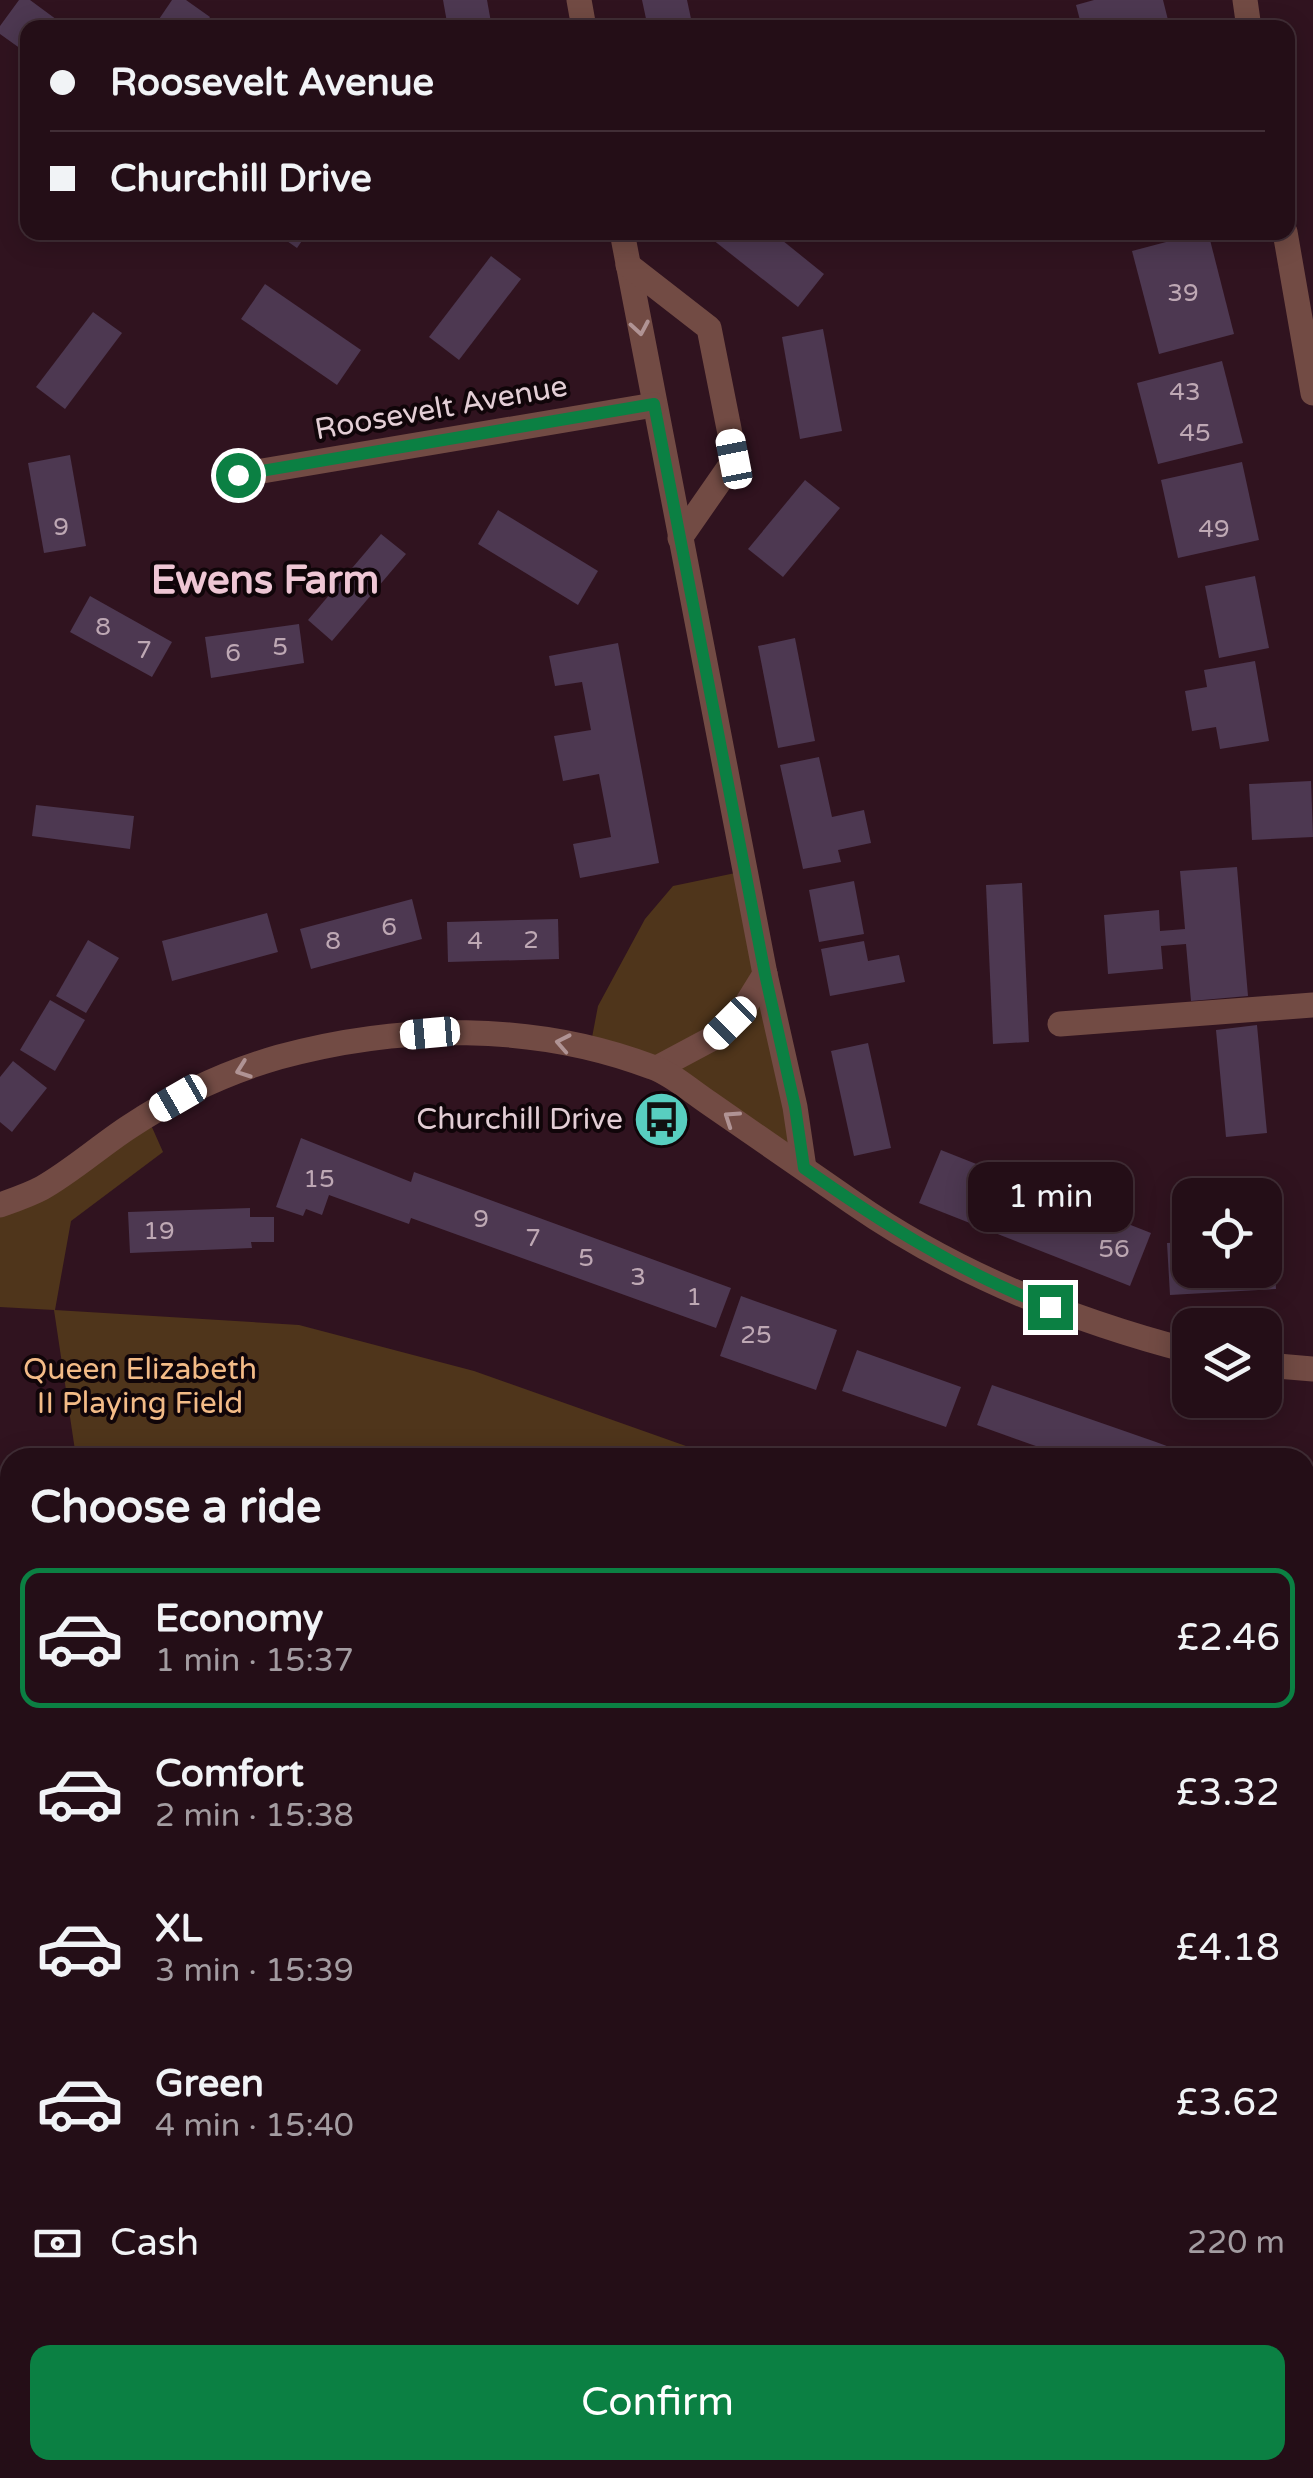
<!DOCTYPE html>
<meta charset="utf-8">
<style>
:root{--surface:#240e17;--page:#301c24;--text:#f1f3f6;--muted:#a39ca1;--line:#412e36;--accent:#0b8043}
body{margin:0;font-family:"Varela Round",sans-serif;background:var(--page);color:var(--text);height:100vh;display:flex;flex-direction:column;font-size:38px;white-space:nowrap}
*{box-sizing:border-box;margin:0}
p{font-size:32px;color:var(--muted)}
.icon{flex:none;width:55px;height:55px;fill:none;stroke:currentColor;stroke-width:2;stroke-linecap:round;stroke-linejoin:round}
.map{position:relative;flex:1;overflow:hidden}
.panel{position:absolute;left:0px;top:1448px;width:1315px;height:1032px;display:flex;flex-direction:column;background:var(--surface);border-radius:30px 30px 0 0;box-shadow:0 5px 25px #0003,0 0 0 2px var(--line)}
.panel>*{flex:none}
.top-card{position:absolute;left:20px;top:20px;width:1275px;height:220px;border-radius:20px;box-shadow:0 5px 25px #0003,0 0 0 2px var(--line);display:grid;align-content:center;height:220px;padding:0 30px;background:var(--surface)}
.buttons{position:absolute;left:1172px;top:1178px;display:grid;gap:20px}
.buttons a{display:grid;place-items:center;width:110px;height:110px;border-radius:20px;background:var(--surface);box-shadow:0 5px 25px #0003,0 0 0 2px var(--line);font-size:50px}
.end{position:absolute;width:45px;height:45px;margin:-22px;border:12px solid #0b8043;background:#fff;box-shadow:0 0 0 5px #fff}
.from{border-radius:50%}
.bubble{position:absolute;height:70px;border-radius:20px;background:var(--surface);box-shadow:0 5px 25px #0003,0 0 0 2px var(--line);font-size:32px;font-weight:600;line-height:70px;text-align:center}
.car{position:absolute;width:30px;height:60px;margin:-30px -15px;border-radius:12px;box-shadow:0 0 8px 2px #0007;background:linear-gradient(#fff 24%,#345 0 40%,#fff 0 76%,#345 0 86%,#fff 0)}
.top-card b{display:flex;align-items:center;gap:35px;height:95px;font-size:38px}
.top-card b+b{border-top:2px solid var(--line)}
.top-card i{width:25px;height:25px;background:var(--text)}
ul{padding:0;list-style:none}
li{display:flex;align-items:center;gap:30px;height:140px;margin:0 20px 15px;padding:0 10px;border:5px solid transparent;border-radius:20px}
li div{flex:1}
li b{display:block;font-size:38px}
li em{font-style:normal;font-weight:600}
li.on{border-color:var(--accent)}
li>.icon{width:90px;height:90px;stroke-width:1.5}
h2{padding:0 30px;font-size:45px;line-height:120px}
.pay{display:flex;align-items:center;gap:25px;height:110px;padding:0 30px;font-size:38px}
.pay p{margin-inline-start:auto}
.button{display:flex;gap:20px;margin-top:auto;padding:20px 30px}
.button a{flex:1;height:115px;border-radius:20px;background:var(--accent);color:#fff;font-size:40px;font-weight:600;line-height:115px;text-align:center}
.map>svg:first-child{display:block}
.built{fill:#3e1a29}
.green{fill:#4f351b}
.building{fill:#4d3851}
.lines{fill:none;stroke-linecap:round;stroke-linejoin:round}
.minor{stroke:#724b44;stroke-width:25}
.oneway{stroke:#b09394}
.route{stroke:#0b8043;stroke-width:12}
.labels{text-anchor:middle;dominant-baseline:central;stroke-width:8;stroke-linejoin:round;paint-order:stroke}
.number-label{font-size:25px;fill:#bea8b4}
.street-label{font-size:30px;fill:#e3ced5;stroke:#100509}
.poi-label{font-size:30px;fill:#e3ced5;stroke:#100509;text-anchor:end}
.park-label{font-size:30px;fill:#f3bb87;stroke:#100509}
.district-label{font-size:40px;font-weight:bold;fill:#eec6d4;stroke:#100509}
</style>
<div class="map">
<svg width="1313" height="2478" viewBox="0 0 1313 2478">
<rect width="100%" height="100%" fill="#30131f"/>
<path class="built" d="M1313,1641V2313L1305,2276V2181L1310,2073Z"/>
<g class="green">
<path d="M745,871L804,1168L657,1068L590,1048L598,1006L645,919L673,886Z"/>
<path d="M147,1116L163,1152L71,1221L55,1310L299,1325L474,1371L717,1457H76L54,1310L0,1307V1205Z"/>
<path d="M1305,1603L1313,1604L1310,2073L1305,2181Z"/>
<path d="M10,1886V2406L0,2377V1888Z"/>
<path d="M1305,2276L1313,2313V2478H50L44,2470H1305Z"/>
</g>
<g class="building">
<path d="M19,0H30L68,28H28V54L0,34V26Z"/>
<path d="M172,0H186L210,17L203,28H153Z"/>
<path d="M443,0H487L492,28H448Z"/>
<path d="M642,0H687L693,28H648Z"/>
<path d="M1094,0H1163L1170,28H1082L1076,5Z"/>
<path d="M274,232H308L297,248Z"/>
<path d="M703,232H772L824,274L798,307Z"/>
<path d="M1204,232H1208L1234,334L1159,354L1132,251Z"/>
<path d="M491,256L521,279L459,360L429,337Z"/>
<path d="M265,284L361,350L337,385L241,319Z"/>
<path d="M93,312L122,333L65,409L36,387Z"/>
<path d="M823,329L842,431L800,439L782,337Z"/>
<path d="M1222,361L1243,443L1158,464L1137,383Z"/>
<path d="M70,455L86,546L44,553L28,463Z"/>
<path d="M1242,462L1259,540L1178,558L1161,480Z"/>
<path d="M805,480L840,508L783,577L748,549Z"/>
<path d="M498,510L598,571L578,605L478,544Z"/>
<path d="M381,534L406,554L332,641L308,620Z"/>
<path d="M1255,576L1269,648L1219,658L1205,586Z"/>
<path d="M90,596L172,642L152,677L70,632Z"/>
<path d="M299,624L304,663L211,678L205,637Z"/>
<path d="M795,638L815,741L778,748L758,646Z"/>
<path d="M618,643L659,863L580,878L573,844L611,837L599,774L563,781L554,736L591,730L582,682L555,686L549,656Z"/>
<path d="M1255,661L1269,741L1220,749L1216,727L1192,731L1185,691L1207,687L1204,670Z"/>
<path d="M819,757L832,817L864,810L871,843L838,850L841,862L803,869L780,765Z"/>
<path d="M1311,781L1313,837L1252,840L1249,784Z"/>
<path d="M36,805L134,816L130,849L32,836Z"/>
<path d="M1237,867L1248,996L1191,1001L1186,944L1161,946L1163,969L1108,974L1104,915L1159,910L1160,931L1185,929L1180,871Z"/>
<path d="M854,881L864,934L819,942L809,890Z"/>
<path d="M1022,883L1029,1042L993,1044L986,885Z"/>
<path d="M412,899L422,939L311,969L300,929Z"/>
<path d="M267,913L278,952L172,981L162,941Z"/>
<path d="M558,919L559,959L448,962L447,922Z"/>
<path d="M88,940L119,958L86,1013L56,996Z"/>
<path d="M864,941L868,961L899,955L905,982L830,996L821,949Z"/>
<path d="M50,1000L85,1020L55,1071L20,1050Z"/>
<path d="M1257,1025L1267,1133L1226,1137L1216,1030Z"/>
<path d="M868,1043L891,1148L854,1156L831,1051Z"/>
<path d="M13,1061L47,1088L12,1132L0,1122V1077Z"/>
<path d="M301,1138L411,1182L414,1172L731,1288L716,1328L411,1218L409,1224L329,1195L322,1215L306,1209L303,1216L276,1207Z"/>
<path d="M941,1150L1151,1233L1130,1286L919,1203Z"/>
<path d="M250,1208V1217H274V1242H251L252,1248L130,1253L128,1212Z"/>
<path d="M1265,1237H1273L1276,1289L1170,1295L1167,1243L1190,1242V1270H1265Z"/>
<path d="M741,1296L837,1330L816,1390L720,1356Z"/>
<path d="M857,1350L961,1387L946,1427L842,1391Z"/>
<path d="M992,1385L1156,1442L1199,1458H1071L1030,1444L977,1425Z"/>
</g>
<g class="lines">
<g class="minor">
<path d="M579,0L584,28"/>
<path d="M1245,0L1249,28"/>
<path d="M622,232L765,974L795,1107L804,1168"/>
<path d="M1285,232L1313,393"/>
<path d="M628,265L709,328L735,459L680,538"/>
<path d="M238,475L654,405"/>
<path d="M1060,1024L1313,1005"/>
<path d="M657,1068L715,1037L744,1008L765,974"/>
<path d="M0,1205C14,1200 29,1195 42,1188C72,1171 100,1146 129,1127C174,1097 227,1072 279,1057C400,1024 533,1022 652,1067C672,1074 691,1091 709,1103C757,1136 805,1169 852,1202C954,1273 1070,1320 1190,1351"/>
<path d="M1265,1365L1313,1369"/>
<path d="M0,1537V1552L10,1587"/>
<path d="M1305,1671H1313"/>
</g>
</g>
<defs><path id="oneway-chevron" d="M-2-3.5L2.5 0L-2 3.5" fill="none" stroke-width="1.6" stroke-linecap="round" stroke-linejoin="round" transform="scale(2.5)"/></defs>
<g class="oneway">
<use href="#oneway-chevron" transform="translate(640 328) rotate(80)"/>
<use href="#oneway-chevron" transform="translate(563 1043) rotate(-169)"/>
<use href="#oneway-chevron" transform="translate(243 1070) rotate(160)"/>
<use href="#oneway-chevron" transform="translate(731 1118) rotate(-146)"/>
</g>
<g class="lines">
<path class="route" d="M238,475L654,404L765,974L795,1107L804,1168C882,1223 961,1273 1050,1307"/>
</g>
<defs>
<symbol id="bus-disc" viewBox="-11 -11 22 22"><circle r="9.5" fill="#58cec0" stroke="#100509"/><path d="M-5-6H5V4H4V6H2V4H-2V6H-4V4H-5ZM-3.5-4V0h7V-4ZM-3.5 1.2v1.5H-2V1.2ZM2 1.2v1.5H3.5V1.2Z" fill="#111"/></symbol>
</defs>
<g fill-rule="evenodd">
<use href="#bus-disc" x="630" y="1088" width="63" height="63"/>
</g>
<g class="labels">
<g class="number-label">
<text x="1183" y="293">39</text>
<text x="1185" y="392">43</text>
<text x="1195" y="433">45</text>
<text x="61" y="527">9</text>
<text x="1214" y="529">49</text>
<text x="103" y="627">8</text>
<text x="280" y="647">5</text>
<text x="144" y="650">7</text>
<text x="233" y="653">6</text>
<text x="389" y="927">6</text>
<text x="531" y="940">2</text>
<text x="333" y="941">8</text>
<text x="475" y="941">4</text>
<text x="319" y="1179">15</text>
<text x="481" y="1219">9</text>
<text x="159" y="1231">19</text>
<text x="533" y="1238">7</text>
<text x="1114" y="1249">56</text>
<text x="586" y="1258">5</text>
<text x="638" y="1277">3</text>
<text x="694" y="1297">1</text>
<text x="756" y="1335">25</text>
</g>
<g class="street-label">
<text transform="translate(441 408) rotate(-10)">Roosevelt Avenue</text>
</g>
<g class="poi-label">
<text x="623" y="1119">Churchill Drive</text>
</g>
<g class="park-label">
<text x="140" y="1369">Queen Elizabeth<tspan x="140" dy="34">II Playing Field</tspan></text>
</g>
<g class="district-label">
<text x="265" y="580">Ewens Farm</text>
</g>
</g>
</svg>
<div class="buttons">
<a><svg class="icon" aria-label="locate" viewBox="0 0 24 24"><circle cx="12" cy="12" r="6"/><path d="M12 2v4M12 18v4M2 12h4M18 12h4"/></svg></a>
<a><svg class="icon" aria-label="layers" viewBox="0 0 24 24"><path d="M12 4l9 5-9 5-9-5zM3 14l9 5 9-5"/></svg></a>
</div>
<i class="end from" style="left:238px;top:475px"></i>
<i class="end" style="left:1050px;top:1307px"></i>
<div class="bubble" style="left:968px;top:1162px;width:165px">1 min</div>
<i class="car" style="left:734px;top:459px;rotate:349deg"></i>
<i class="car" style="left:730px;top:1023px;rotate:225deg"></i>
<i class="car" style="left:430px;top:1033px;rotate:265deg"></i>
<i class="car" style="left:178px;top:1098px;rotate:240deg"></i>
<div class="top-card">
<b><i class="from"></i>Roosevelt Avenue</b>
<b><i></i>Churchill Drive</b>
</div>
<section class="panel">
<h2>Choose a ride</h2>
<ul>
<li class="on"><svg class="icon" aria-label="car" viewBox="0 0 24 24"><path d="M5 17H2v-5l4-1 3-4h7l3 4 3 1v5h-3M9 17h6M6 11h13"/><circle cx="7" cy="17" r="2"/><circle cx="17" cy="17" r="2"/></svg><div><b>Economy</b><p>1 min · 15:37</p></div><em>£2.46</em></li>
<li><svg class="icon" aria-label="car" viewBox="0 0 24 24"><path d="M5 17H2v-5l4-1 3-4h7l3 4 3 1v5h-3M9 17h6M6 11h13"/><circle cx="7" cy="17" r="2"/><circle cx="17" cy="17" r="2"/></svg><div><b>Comfort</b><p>2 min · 15:38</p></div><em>£3.32</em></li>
<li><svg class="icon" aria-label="car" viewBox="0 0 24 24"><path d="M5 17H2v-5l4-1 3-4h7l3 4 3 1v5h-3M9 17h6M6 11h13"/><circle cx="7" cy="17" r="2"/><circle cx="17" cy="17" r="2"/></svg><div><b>XL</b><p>3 min · 15:39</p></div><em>£4.18</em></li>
<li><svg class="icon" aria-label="car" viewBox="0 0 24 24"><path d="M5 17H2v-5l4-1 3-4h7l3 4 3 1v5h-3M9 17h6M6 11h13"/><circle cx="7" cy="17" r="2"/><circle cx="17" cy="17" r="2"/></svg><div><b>Green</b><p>4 min · 15:40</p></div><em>£3.62</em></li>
</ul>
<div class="pay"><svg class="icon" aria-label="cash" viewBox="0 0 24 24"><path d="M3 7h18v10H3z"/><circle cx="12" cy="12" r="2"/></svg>Cash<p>220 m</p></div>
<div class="button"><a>Confirm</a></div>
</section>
</div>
